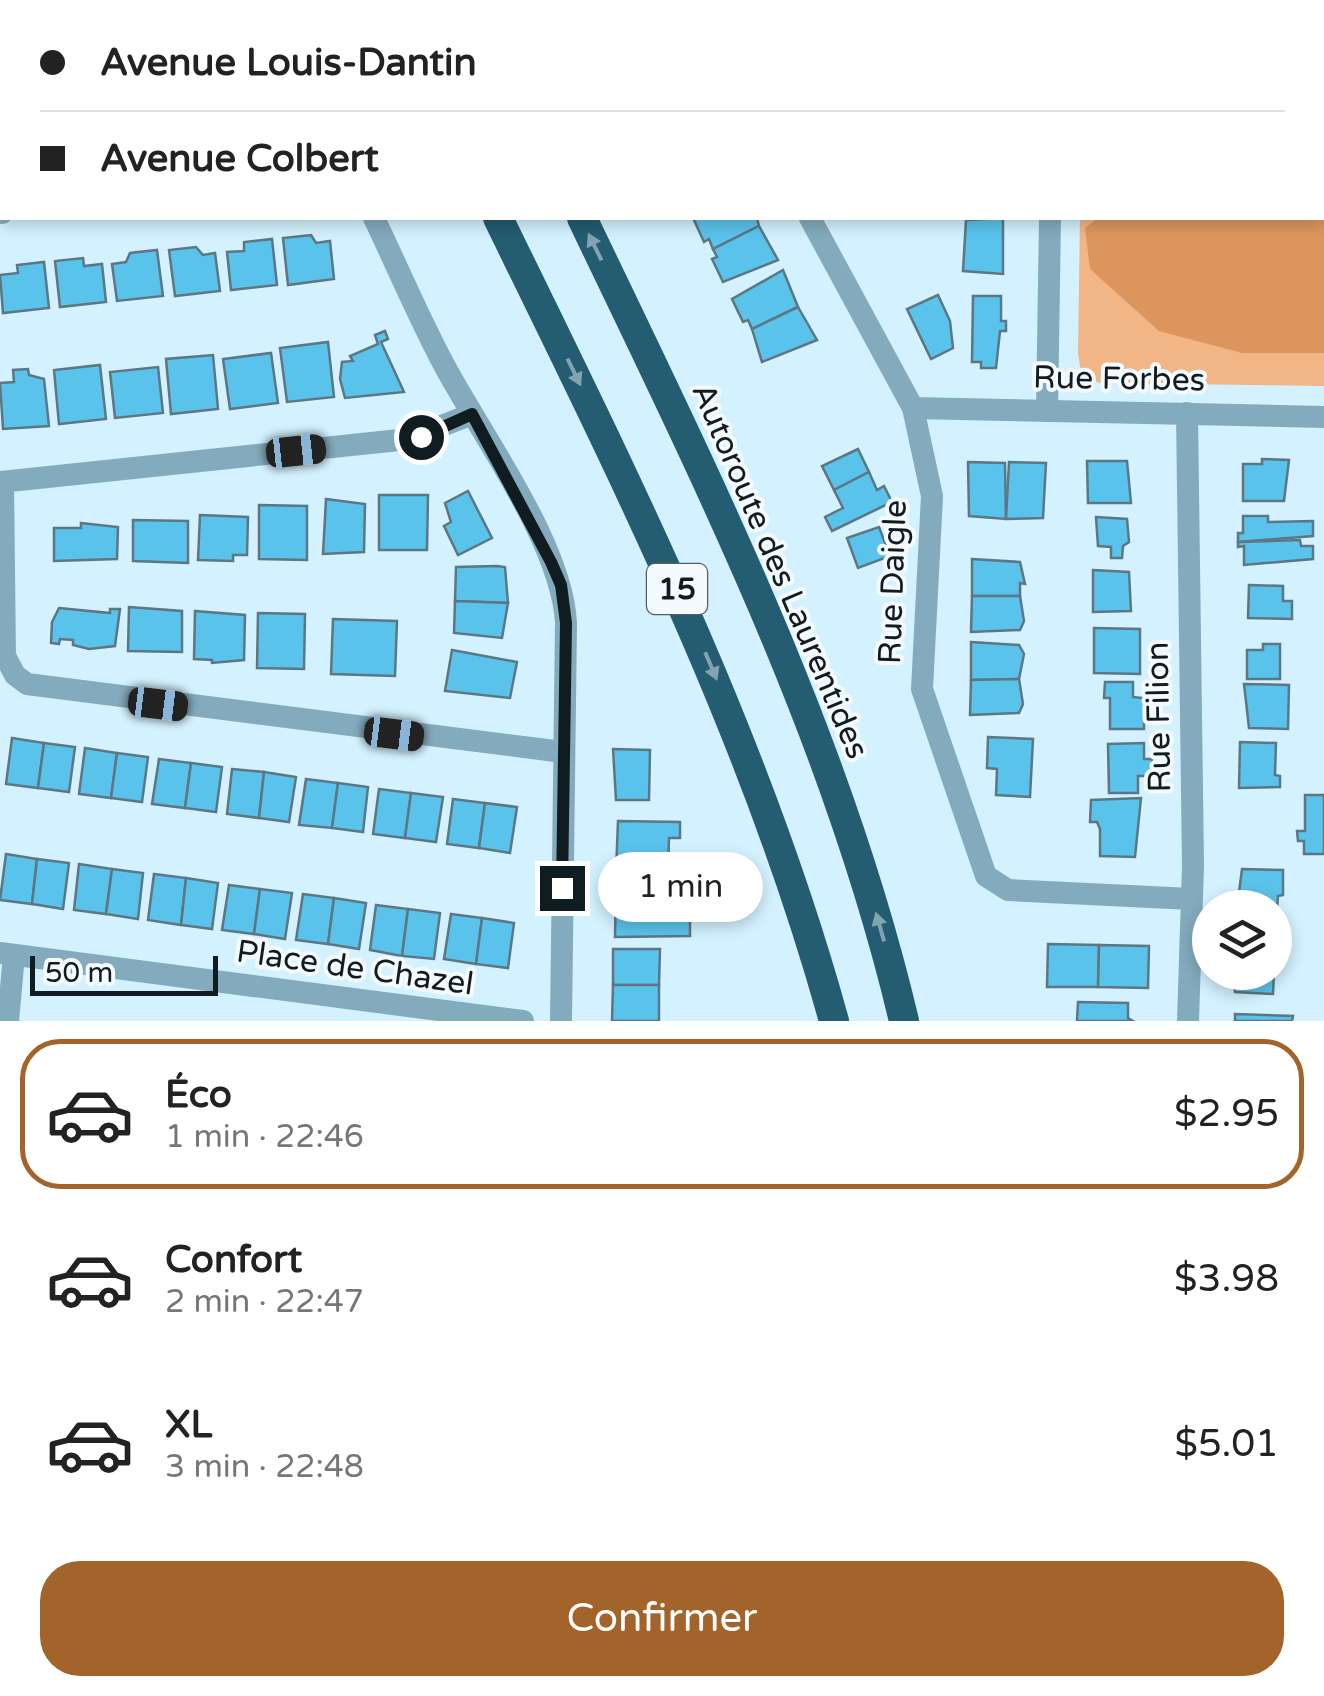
<!DOCTYPE html>
<html lang="fr">
<meta charset="utf-8">
<style>
:root{--surface:#fff;--page:#f6f6f6;--text:#222;--muted:#767676;--line:#e0e0e0;--accent:#a3642c}
body{margin:0;font-family:"Varela Round",sans-serif;background:var(--page);color:var(--text);height:100vh;display:flex;flex-direction:column;font-size:38px;white-space:nowrap}
*{box-sizing:border-box;margin:0}
p{font-size:32px;color:var(--muted)}
.icon{flex:none;width:55px;height:55px;fill:none;stroke:currentColor;stroke-width:2;stroke-linecap:round;stroke-linejoin:round}
.map{position:relative;height:1021px;overflow:hidden}
.details{display:flex;flex-direction:column;background:var(--surface);flex:1}
.details>*{flex:none}
.banner{position:absolute;left:0px;top:0px;width:1325px;height:220px;box-shadow:0 5px 15px #0003;display:grid;align-content:center;height:220px;padding:0 40px;background:var(--surface)}
.buttons{position:absolute;left:1192px;top:890px;display:grid;gap:20px}
.buttons a{display:grid;place-items:center;width:100px;height:100px;border-radius:50%;background:var(--surface);box-shadow:0 5px 15px #0003;font-size:50px}
.scale{position:absolute;left:30px;bottom:25px;width:188px;box-sizing:border-box;padding-left:10px;border:5px solid #111c21;border-top:0;font-size:28px;line-height:35px;white-space:nowrap;color:#111c21;-webkit-text-stroke:8px #f4fafd;paint-order:stroke}
.end{position:absolute;width:45px;height:45px;margin:-22px;border:12px solid #111c21;background:#fff;box-shadow:0 0 0 5px #fff}
.from{border-radius:50%}
.bubble{position:absolute;height:70px;border-radius:35px;background:var(--surface);box-shadow:0 5px 15px #0003;font-size:32px;font-weight:600;line-height:70px;text-align:center}
.car{position:absolute;width:30px;height:60px;margin:-30px -15px;border-radius:12px;box-shadow:0 0 8px 2px #0007;background:linear-gradient(#222 24%,#8ab4d8 0 40%,#222 0 76%,#8ab4d8 0 86%,#222 0)}
.banner b{display:flex;align-items:center;gap:35px;height:95px;font-size:38px}
.banner b+b{border-top:2px solid var(--line)}
.banner i{width:25px;height:25px;background:var(--text)}
ul{padding:18px 0 0;list-style:none}
li{display:flex;align-items:center;gap:30px;height:150px;margin:0 20px 15px;padding:0 20px;border:5px solid transparent;border-radius:40px}
li div{flex:1}
li b{display:block;font-size:38px}
li em{font-style:normal;font-weight:600}
li.on{border-color:var(--accent)}
li>.icon{width:90px;height:90px;stroke-width:1.5}
.button{display:flex;gap:20px;margin-top:auto;padding:20px 40px}
.button a{flex:1;height:115px;border-radius:40px;background:var(--accent);color:#fff;font-size:40px;font-weight:600;line-height:115px;text-align:center}
.map>svg:first-child{display:block}
.green{fill:#f2b585}
.forest{fill:#dc965d}
.building{fill:#5ac3eb;stroke:#5c7783;stroke-width:2.5}
.lines{fill:none;stroke-linecap:round;stroke-linejoin:round}
.minor{stroke:#83abbd;stroke-width:22}
.motorway{stroke:#245c71;stroke-width:30}
.oneway{fill:#82a3b0}
.route{stroke:#111c21;stroke-width:12}
.labels{text-anchor:middle;dominant-baseline:central;stroke-width:8;stroke-linejoin:round;paint-order:stroke}
.shield{fill:#f4fafd;stroke:#555f63;stroke-width:2.5}
.shield-label{font-size:30px;font-weight:bold;fill:#111c21}
.street-label{font-size:32px;fill:#111c21;stroke:#f4fafd}
</style>
<div class="map">
<svg width="1324" height="1021" viewBox="0 0 1324 1021">
<rect width="100%" height="100%" fill="#d3f1fe"/>
<path class="green" d="M1083,0H1324V386L1099,383L1081,373L1078,353L1080,218H1322V2Z"/>
<path class="forest" d="M1228,0H1324V353H1242L1159,331L1090,269L1085,228L1098,218H1322V2Z"/>
<g class="building">
<path d="M698,218H757L759,226L713,249L709,239L704,242L694,220Z"/>
<path d="M1003,218V274L963,271L966,220Z"/>
<path d="M759,226L778,260L723,282L712,259L717,257L713,249Z"/>
<path d="M311,235L316,243L330,241L334,279L288,285L283,238Z"/>
<path d="M272,239L277,285L231,290L227,252L244,251V242Z"/>
<path d="M196,247L203,255L215,253L220,291L175,296L169,250Z"/>
<path d="M157,250L163,296L117,301L112,264L126,262L130,253Z"/>
<path d="M83,258L84,266L102,264L106,302L60,307L55,261Z"/>
<path d="M44,262L49,308L3,313L0,275L18,273L17,265Z"/>
<path d="M783,270L798,307L752,329L748,320L743,322L732,299Z"/>
<path d="M938,295L950,321L953,348L931,359L907,309Z"/>
<path d="M973,296H1001V321H1006V331H1000L996,368H981V362H972Z"/>
<path d="M798,307L817,340L762,362L752,329Z"/>
<path d="M385,331L388,339L381,342L404,392L345,398L340,379L342,362L353,361L350,356L378,344L375,335Z"/>
<path d="M328,342L334,397L287,402L280,348Z"/>
<path d="M271,353L278,403L230,409L223,359Z"/>
<path d="M213,355L218,409L171,414L166,359Z"/>
<path d="M100,365L106,419L59,424L54,370Z"/>
<path d="M158,367L163,413L115,418L110,372Z"/>
<path d="M28,369L29,375L44,379L49,426L3,429L0,383L14,382L13,370Z"/>
<path d="M858,449L869,472L834,490L822,466Z"/>
<path d="M1262,459L1289,460L1284,501H1243V464H1262Z"/>
<path d="M1087,461H1127L1131,503H1088Z"/>
<path d="M968,462L1005,463L1006,519L969,516Z"/>
<path d="M1009,462L1046,463L1043,518L1006,519Z"/>
<path d="M869,472L877,490L884,486L892,502L832,531L825,517L843,508L834,490Z"/>
<path d="M468,491L492,538L458,555L444,526L451,522L445,503Z"/>
<path d="M379,495H428L427,550H379Z"/>
<path d="M326,499L365,504L364,552L323,554Z"/>
<path d="M259,505L307,506V560L259,559Z"/>
<path d="M200,515L248,517L247,555H233V561L198,560Z"/>
<path d="M1243,516H1268V522L1313,521V536L1238,542V533H1243Z"/>
<path d="M1096,517L1127,519L1129,542L1123,546L1122,558H1111V547L1098,546Z"/>
<path d="M133,520L188,521V563L133,561Z"/>
<path d="M81,523L118,527L117,559L54,561V528H81Z"/>
<path d="M879,527L890,556L858,568L847,538Z"/>
<path d="M1300,540L1301,546H1313V559L1244,565V546L1238,547V542Z"/>
<path d="M972,559L1020,562L1025,584L1020,583V596H972Z"/>
<path d="M497,566L505,567L508,603L455,601L456,567Z"/>
<path d="M1093,570L1129,572L1131,611L1093,612Z"/>
<path d="M1249,585L1283,586V601H1292V619L1248,618Z"/>
<path d="M972,596H1020L1024,621L1020,630L971,632Z"/>
<path d="M455,601L508,603L502,638L454,633Z"/>
<path d="M129,607L182,611V652L128,651Z"/>
<path d="M59,608L110,613V609H120L115,646L89,649L73,645V640L60,639L59,644L51,643L52,622Z"/>
<path d="M195,611L245,615L244,660L212,663V660L194,659Z"/>
<path d="M258,613L305,614L304,669L257,668Z"/>
<path d="M333,619L397,621L395,676L331,674Z"/>
<path d="M1094,628L1140,629V674L1094,673Z"/>
<path d="M971,642L1019,645L1024,654L1019,679L971,680Z"/>
<path d="M1263,644H1280V679H1247V650H1263Z"/>
<path d="M452,650L517,662L510,698L445,691Z"/>
<path d="M1019,679L1023,704L1019,713L970,715L971,680Z"/>
<path d="M1105,682H1133V697L1151,699V715H1144V729H1110V698H1104Z"/>
<path d="M1244,684L1289,685L1288,729L1249,728Z"/>
<path d="M988,737L1033,739L1030,797L996,795L997,769L987,768Z"/>
<path d="M12,738L44,743L38,788L6,784Z"/>
<path d="M1240,742L1276,743L1275,775L1280,776V787L1239,788Z"/>
<path d="M44,743L75,747L69,792L38,788Z"/>
<path d="M1144,743V759H1152V776H1138V793H1109L1108,744Z"/>
<path d="M85,748L117,753L111,798L79,794Z"/>
<path d="M613,749L650,750L649,800H616Z"/>
<path d="M117,753L148,757L142,802L111,798Z"/>
<path d="M159,759L191,763L185,808L152,804Z"/>
<path d="M191,763L222,767L216,812L185,808Z"/>
<path d="M232,769L264,772L259,818L227,814Z"/>
<path d="M264,772L296,777L289,822L259,818Z"/>
<path d="M306,779L338,783L332,828L299,825Z"/>
<path d="M338,783L368,787L363,832L332,828Z"/>
<path d="M379,789L411,793L405,838L373,834Z"/>
<path d="M411,793L443,797L436,842L405,838Z"/>
<path d="M1305,795H1324V854H1304V841H1298L1297,831H1305Z"/>
<path d="M1141,798L1135,857L1100,856V829L1097,822H1090L1091,800Z"/>
<path d="M453,799L485,803L479,848L447,844Z"/>
<path d="M485,803L517,807L510,853L479,848Z"/>
<path d="M618,821L680,822V838H669L668,874L616,872Z"/>
<path d="M6,854L37,859L32,904L0,900Z"/>
<path d="M37,859L69,863L63,909L32,904Z"/>
<path d="M79,864L112,869L106,914L74,910Z"/>
<path d="M112,869L143,873L138,919L106,914Z"/>
<path d="M1242,869L1283,870V895L1278,896L1277,909L1237,908Z"/>
<path d="M154,874L186,878L181,925L148,920Z"/>
<path d="M186,878L218,883L212,929L181,925Z"/>
<path d="M229,885L260,889L254,934L222,930Z"/>
<path d="M616,885L671,886V911H690V936L615,937Z"/>
<path d="M260,889L292,893L285,939L254,934Z"/>
<path d="M303,894L334,898L328,944L296,940Z"/>
<path d="M334,898L366,903L359,949L328,944Z"/>
<path d="M376,905L408,909L402,956L370,950Z"/>
<path d="M408,909L440,913L434,959L402,956Z"/>
<path d="M451,914L482,918L476,964L444,959Z"/>
<path d="M482,918L514,923L508,968L476,964Z"/>
<path d="M1048,944L1099,945L1098,987H1047Z"/>
<path d="M1099,945L1149,946L1148,988L1098,987Z"/>
<path d="M613,949H660L659,985H613Z"/>
<path d="M1241,972H1274L1273,994L1235,992L1234,976Z"/>
<path d="M613,985H659V1021H612Z"/>
<path d="M1078,1002L1128,1003V1018L1133,1021H1077Z"/>
<path d="M1235,1014L1293,1016L1292,1021H1235Z"/>
</g>
<g class="lines">
<g class="minor">
<path d="M269,0L270,2"/>
<path d="M752,2V0"/>
<path d="M1054,2V0"/>
<path d="M0,213H2"/>
<path d="M374,218C397,266 418,316 443,363C481,435 562,543 566,623L561,1021"/>
<path d="M810,218L913,408L932,496L922,689L986,876L1008,890L1191,899"/>
<path d="M913,408L1324,417"/>
<path d="M1047,411L1050,218"/>
<path d="M1187,413L1193,866L1188,1021"/>
<path d="M0,482L409,439L472,414"/>
<path d="M3,482L5,656L15,675L27,684L563,752"/>
<path d="M0,953L523,1021"/>
<path d="M8,1021L14,955"/>
</g>
<g class="motorway">
<path d="M367,0L368,2"/>
<path d="M404,0L405,2"/>
<path d="M486,0L487,2"/>
<path d="M498,218C626,480 756,738 834,1021"/>
<path d="M582,218C707,479 837,737 904,1021"/>
</g>
</g>
<defs><path id="oneway-solid" d="M-6-.8H1V-3.2L6.5 0L1 3.2V.8H-6Z" transform="scale(2.5)"/></defs>
<g class="oneway">
<use href="#oneway-solid" transform="translate(595 247) rotate(-116)"/>
<use href="#oneway-solid" transform="translate(574 372) rotate(64)"/>
<use href="#oneway-solid" transform="translate(711 666) rotate(67)"/>
<use href="#oneway-solid" transform="translate(880 927) rotate(-106)"/>
</g>
<g class="lines">
<path class="route" d="M421,437L472,414L551,562L561,585L566,623L562,888"/>
</g>
<g class="labels">
<rect class="shield" x="647" y="564" width="60" height="50" rx="8"/>
<g class="shield-label">
<text x="677" y="589">15</text>
</g>
<g class="street-label">
<text transform="translate(1119 379) rotate(1)">Rue Forbes</text>
<text transform="translate(780 571) rotate(67)">Autoroute des Laurentides</text>
<text transform="translate(893 582) rotate(-88)">Rue Daigle</text>
<text transform="translate(1159 717) rotate(-91)">Rue Filion</text>
<text transform="translate(355 968) rotate(8)">Place de Chazel</text>
</g>
</g>
</svg>
<div class="buttons">
<a><svg class="icon" aria-label="layers" viewBox="0 0 24 24"><path d="M12 4l9 5-9 5-9-5zM3 14l9 5 9-5"/></svg></a>
</div>
<div class="scale">50 m</div>
<i class="end from" style="left:421px;top:437px"></i>
<i class="end" style="left:562px;top:888px"></i>
<div class="bubble" style="left:598px;top:852px;width:165px">1 min</div>
<i class="car" style="left:296px;top:451px;rotate:84deg"></i>
<i class="car" style="left:158px;top:704px;rotate:97deg"></i>
<i class="car" style="left:394px;top:734px;rotate:97deg"></i>
<div class="banner">
<b><i class="from"></i>Avenue Louis-Dantin</b>
<b><i></i>Avenue Colbert</b>
</div>
</div>
<section class="details">
<ul>
<li class="on"><svg class="icon" aria-label="car" viewBox="0 0 24 24"><path d="M5 17H2v-5l4-1 3-4h7l3 4 3 1v5h-3M9 17h6M6 11h13"/><circle cx="7" cy="17" r="2"/><circle cx="17" cy="17" r="2"/></svg><div><b>Éco</b><p>1 min · 22:46</p></div><em>$2.95</em></li>
<li><svg class="icon" aria-label="car" viewBox="0 0 24 24"><path d="M5 17H2v-5l4-1 3-4h7l3 4 3 1v5h-3M9 17h6M6 11h13"/><circle cx="7" cy="17" r="2"/><circle cx="17" cy="17" r="2"/></svg><div><b>Confort</b><p>2 min · 22:47</p></div><em>$3.98</em></li>
<li><svg class="icon" aria-label="car" viewBox="0 0 24 24"><path d="M5 17H2v-5l4-1 3-4h7l3 4 3 1v5h-3M9 17h6M6 11h13"/><circle cx="7" cy="17" r="2"/><circle cx="17" cy="17" r="2"/></svg><div><b>XL</b><p>3 min · 22:48</p></div><em>$5.01</em></li>
</ul>
<div class="button"><a>Confirmer</a></div>
</section>
